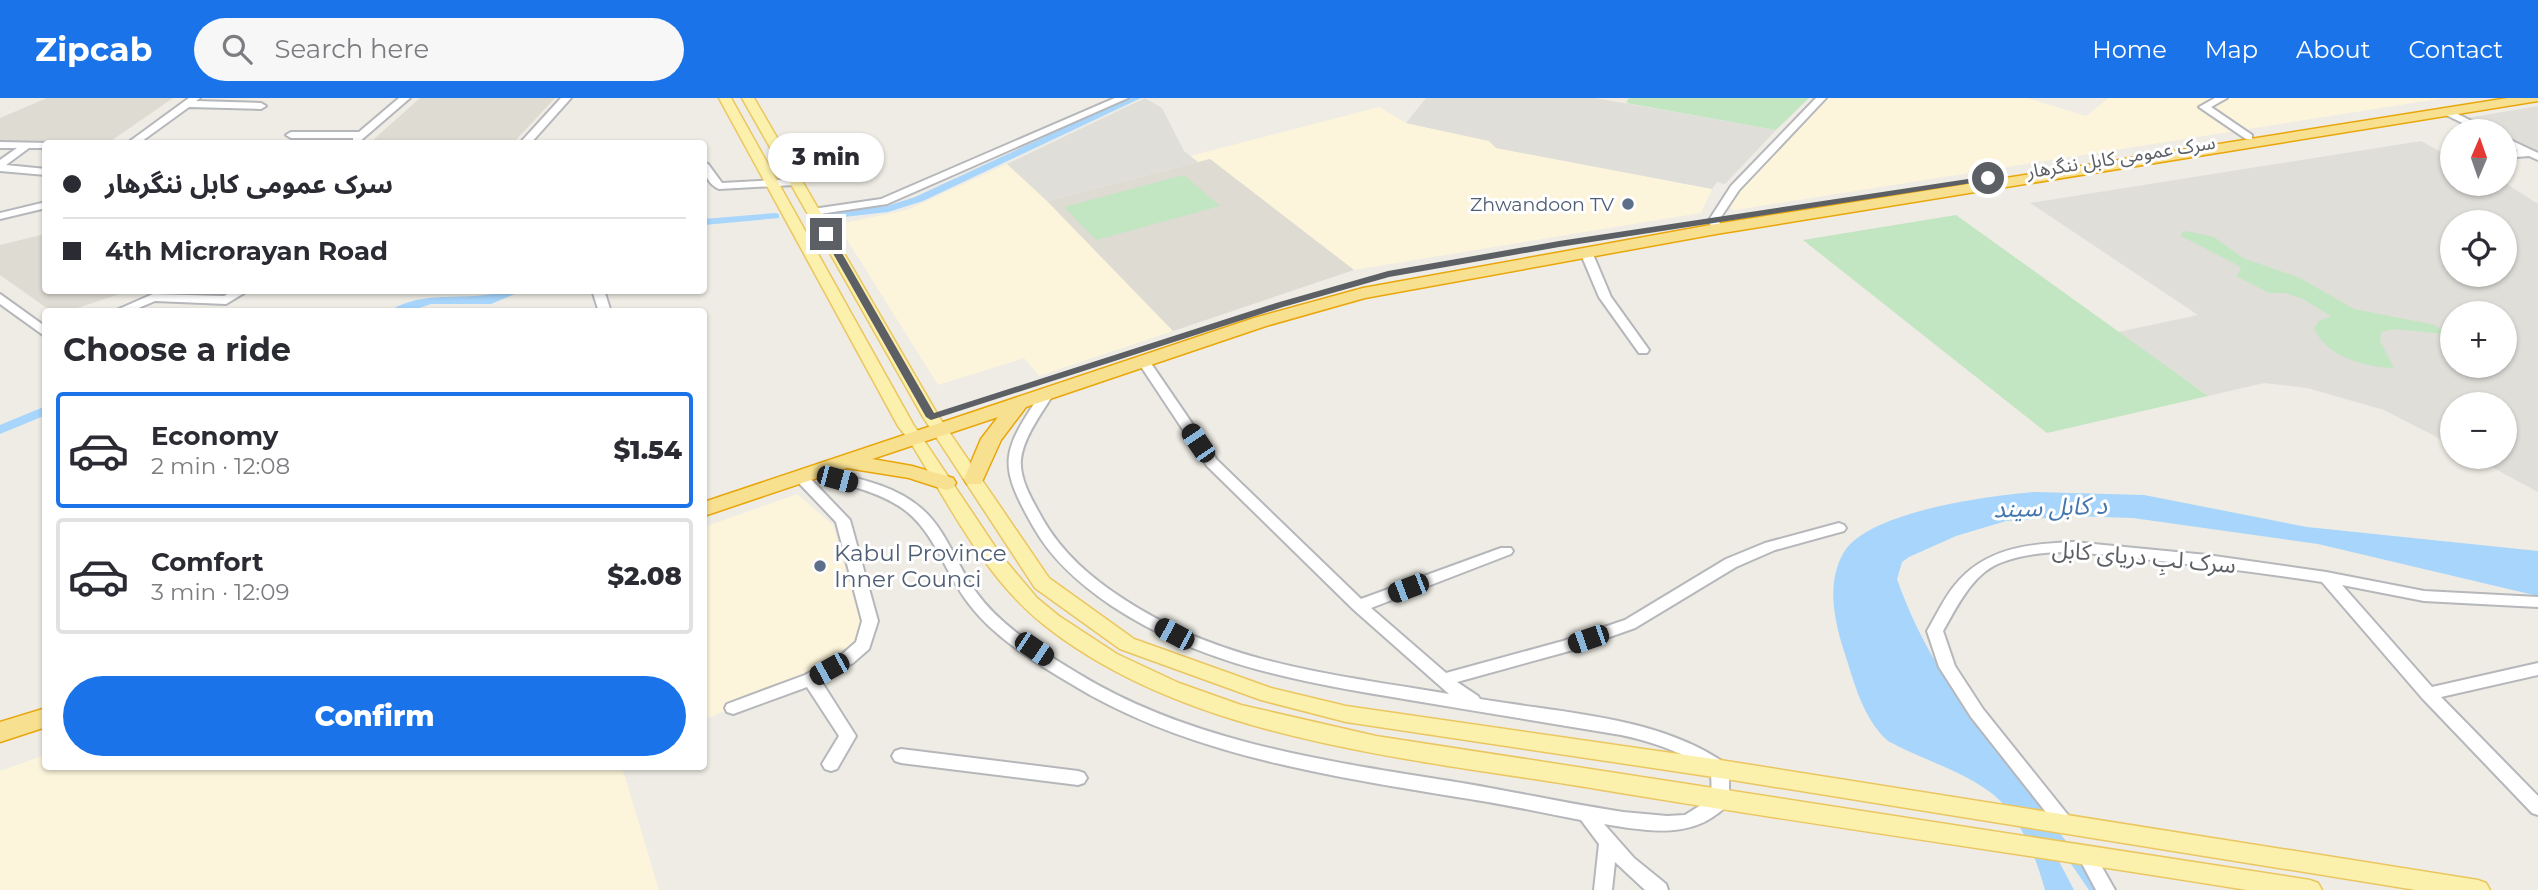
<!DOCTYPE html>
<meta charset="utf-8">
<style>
:root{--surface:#fff;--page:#f7f7f7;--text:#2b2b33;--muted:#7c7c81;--line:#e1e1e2;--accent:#1a73e8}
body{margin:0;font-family:Montserrat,"Noto Sans Arabic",sans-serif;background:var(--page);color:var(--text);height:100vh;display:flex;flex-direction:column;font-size:26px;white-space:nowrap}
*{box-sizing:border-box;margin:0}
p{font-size:23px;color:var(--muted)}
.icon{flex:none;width:38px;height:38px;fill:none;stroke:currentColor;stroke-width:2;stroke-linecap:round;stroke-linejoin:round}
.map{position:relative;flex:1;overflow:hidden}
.details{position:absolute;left:42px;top:210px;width:665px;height:462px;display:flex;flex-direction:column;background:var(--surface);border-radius:7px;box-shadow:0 2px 5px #0004}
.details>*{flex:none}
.top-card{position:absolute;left:42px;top:42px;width:665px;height:154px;border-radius:7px;box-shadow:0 2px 5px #0004;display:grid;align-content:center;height:154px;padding:0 21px;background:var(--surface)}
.needle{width:46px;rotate:2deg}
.controls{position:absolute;left:2440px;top:21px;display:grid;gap:14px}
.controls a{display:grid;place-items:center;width:77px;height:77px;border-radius:50%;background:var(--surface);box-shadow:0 2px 5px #0004;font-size:35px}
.end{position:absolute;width:32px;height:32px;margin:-16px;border:9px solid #5c6064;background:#fff;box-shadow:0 0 0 4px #fff}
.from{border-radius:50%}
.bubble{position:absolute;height:49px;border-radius:24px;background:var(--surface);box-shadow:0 2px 5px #0004;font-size:23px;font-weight:800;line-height:49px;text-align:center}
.car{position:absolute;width:21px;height:42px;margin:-21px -10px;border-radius:9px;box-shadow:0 0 5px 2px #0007;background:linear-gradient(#222 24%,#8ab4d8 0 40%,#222 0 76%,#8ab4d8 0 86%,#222 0)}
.top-card b{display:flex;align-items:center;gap:24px;height:66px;font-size:26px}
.top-card b+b{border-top:2px solid var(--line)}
.top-card i{width:18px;height:18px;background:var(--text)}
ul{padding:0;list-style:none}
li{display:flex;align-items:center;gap:21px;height:116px;margin:0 14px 10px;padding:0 7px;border:4px solid var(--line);border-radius:7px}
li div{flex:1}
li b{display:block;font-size:26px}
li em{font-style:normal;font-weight:800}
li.on{border-color:var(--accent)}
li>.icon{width:63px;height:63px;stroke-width:1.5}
h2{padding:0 21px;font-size:32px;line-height:84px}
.action{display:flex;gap:14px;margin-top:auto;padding:14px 21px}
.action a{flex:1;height:80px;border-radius:42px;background:var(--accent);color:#fff;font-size:28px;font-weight:800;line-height:80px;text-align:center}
header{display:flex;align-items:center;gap:42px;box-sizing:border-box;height:98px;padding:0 35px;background:var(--accent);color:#fff}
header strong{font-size:33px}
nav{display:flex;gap:38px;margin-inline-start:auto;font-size:24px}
.search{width:490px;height:63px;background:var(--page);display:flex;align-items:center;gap:18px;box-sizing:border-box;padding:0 24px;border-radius:38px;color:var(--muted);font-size:26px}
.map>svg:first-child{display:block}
.commercial{fill:#fcf5db}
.industrial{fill:#e0ded9;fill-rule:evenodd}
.education{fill:#dedbd3}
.green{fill:#c2e5c2}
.water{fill:#a7d5fb}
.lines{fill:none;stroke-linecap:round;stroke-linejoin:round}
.canal{fill:#a7d5fb;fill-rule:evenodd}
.minor-casing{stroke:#b5b7bb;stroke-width:4}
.major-casing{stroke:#ebc660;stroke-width:3}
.highway-casing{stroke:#e9a60a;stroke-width:3}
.minor{fill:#fff;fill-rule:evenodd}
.major{fill:#fbf0ac;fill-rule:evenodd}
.highway{fill:#f8e091;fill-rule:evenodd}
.route{fill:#5c6064}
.service-dot{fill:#5c6f8a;stroke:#fff;stroke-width:2.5}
.labels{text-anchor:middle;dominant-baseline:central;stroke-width:6;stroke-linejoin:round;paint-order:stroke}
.far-street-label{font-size:19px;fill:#5c6064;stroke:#fff}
.far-service-label{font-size:19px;fill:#4e5e75;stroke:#fff;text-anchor:end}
.service-label{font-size:23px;fill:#4e5e75;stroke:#fff;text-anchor:start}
.street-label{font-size:23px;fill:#5c6064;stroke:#fff}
.water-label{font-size:24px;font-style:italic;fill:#4476ad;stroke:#fff}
</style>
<header>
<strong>Zipcab</strong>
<div class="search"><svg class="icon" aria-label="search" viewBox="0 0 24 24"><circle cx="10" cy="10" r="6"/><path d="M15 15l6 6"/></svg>Search here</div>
<nav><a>Home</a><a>Map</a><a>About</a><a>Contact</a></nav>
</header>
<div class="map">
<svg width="2538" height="792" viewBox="0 0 2538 792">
<rect width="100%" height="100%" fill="#eeece4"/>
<g class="commercial">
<path d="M1821,0H2027L2086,18L2109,0H2444L1735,112L1723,108Z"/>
<path d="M1379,9L1406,25L1489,43L1496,50L1712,91L1701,115L1354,172L1210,61L1198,64L1190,58Z"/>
<path d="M1007,66L1047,103L1173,233L1039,278L1024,260L938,287L839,129L844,125L907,112Z"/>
<path d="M797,396L833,427L861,526L859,544L847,557L704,622V429Z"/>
<path d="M45,657L46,668L622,669L659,792H0V673Z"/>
</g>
<g class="industrial">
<path d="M1145,0L1162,10L1184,53L1198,64L1047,103L1007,66Z"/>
<path d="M1426,0H1595L1776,32L1725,86L1717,84L1712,91L1496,50L1489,43L1406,25Z"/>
<path d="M2538,8V58L2504,40V33H2491L2467,20Z"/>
<path d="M2421,43L2452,60V86L2504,84L2538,106V394L2473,359H2504V306H2452V347L2384,312L2307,290L2264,285L2208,298L2118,234L2198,217L2030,105ZM2452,124H2504V177H2452ZM2452,215H2504V268H2452Z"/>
</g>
<g class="education">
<path d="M47,0H173L108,45L0,44V20Z"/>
<path d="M420,0H555L515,43L373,42Z"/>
<path d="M1210,61L1354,172L1173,233L1047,103Z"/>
<path d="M45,136L46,192L129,193L68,213H51L0,177V147Z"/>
</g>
<g class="green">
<path d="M1629,0H1809L1776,32L1626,5Z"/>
<path d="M1184,77L1220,108L1096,142L1064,109Z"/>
<path d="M1956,117L2208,298L2047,335L1803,142Z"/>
<path d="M2186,133L2214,139L2243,160L2300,180L2354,211L2435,227L2445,236L2394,231L2381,234L2380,243L2394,270C2365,269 2326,259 2314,230L2319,223L2331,218L2303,201L2285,195H2269L2236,178L2241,172L2239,168L2181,138V135Z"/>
</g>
<path class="water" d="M2034,394L2144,397L2307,429L2538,453V498L2318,446L2133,420L2073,418L2006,423L1956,438L1909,459L1902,464L1897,481C1938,600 2032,689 2101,792H2089L2060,750H2052L2074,792H2045C2036,759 2019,715 1990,694C1960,672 1921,661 1888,643C1863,621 1854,584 1844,553C1834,522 1826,484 1844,454C1870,413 1988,398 2034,394Z"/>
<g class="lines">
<g class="canal">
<path d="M1128,0H1141L923,103L888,114L835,120L830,117L835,114L887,108L915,99Z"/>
<path d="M775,115L779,116V120L704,127V121Z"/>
<path d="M507,192H524L491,206H431L407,214H388C424,189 469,206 507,192Z"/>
<path d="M46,308V317L0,336V327Z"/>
</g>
<defs>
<g id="minor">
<path d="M189,0H200L196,3L261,5L266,8L261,11L189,9L138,46H126Z"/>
<path d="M399,0H410L359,44H353V40H291L286,37L291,34H359Z"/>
<path d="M561,0H571L530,46H519Z"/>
<path d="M1115,0H1128L887,106L813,117L808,114L813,111L881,101Z"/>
<path d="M1816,0H1826L1739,92L1719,122L1721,131L1716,134L1712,133L1709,122L1731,88Z"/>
<path d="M2215,0H2227L2211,9L2252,37V41H2246L2199,9Z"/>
<path d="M2444,12H2450L2491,33H2479L2444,16Z"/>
<path d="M2504,39L2538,55V62L2529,58L2504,60V54L2518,53L2504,46Z"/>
<path d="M0,44L49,45L46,46V50H29L6,67L46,71V77L0,73V62L17,50H0Z"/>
<path d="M704,65L708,66L722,85L794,81L799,84L794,87L719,91C709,87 703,75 704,65Z"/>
<path d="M46,104V110L0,121V115Z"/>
<path d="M1586,151L1592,154L1611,199L1649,252L1647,255H1639L1599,199L1580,154Z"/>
<path d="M235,192H249L226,206L155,203L129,214H112L153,196L224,198Z"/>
<path d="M592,192H604L611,214H599Z"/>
<path d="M0,196L46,229V239L0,206Z"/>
<path d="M1144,260L1148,261L1217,362L1361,501L1501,450H1511L1513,453L1511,456L1371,510L1446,575L1563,543L1625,522L1726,461L1765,445L1839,425L1844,427L1846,430L1844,433L1775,452L1736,469L1635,530L1573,552L1457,584L1478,598L1480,601C1561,615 1658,618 1726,666C1730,674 1729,684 1729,693C1730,705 1727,709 1717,716C1685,741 1642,732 1604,726L1634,760L1666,786L1668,792H1645L1615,764L1612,792H1594L1599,746L1581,722C1540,714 1498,705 1457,699C1324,677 1184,656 1068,584C1033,563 994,539 969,506C944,474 934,430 899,408C872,391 839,385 809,377L807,374L814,370C850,379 893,385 922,411C947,433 957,468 976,494C1001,529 1043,554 1079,576C1194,646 1332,664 1462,685C1516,694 1570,706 1623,714L1667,718L1685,717L1712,700L1711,674C1683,654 1654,644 1621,637C1554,626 1488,615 1422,604C1313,586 1206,570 1112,508C1081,487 1053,463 1034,430C996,364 1002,354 1043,292L1048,291L1054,295C1042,315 1024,338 1021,361C1019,382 1033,403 1042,420C1062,455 1091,480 1125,502C1223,566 1336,577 1449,596L1354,512L1207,368L1138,264Z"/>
<path d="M801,375L806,376L850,422L878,523L869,551L853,565L821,583L856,638L837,671L831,673L825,671L822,666L839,638L807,589L733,616L727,614L725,610L727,606L805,577L841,557L856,544L862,523L836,424L796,382L794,379L796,376Z"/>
<path d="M2073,444L2207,457L2326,474L2424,493L2538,499V509L2424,503L2342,487L2432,589L2538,565V577L2441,599L2538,698V717L2532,715L2422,600L2322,484C2262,475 2202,467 2142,461C2095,456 2045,447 2000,465C1972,476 1957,509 1943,533L1955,568L1983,611L2072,722L2075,727L2072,732L2066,734L2060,732L1971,619L1939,569L1927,533C1936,518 1944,500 1955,487C1985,450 2028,446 2073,444Z"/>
<path d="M901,651L1078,673L1084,675L1087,680L1084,685L1078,687L901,665L895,663L892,658L895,653Z"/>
<path d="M2088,752L2094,755L2115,792H2096L2079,760L2082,755Z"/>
</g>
<g id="major">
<path d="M719,0H731L913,326L1000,456L1037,500L1059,518L1117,556L1179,585L1241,607L1376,638L2310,782L2318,785L2322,792H2247C2031,757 1813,727 1597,691C1418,661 1190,644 1043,526C984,479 949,406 909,342L898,328Z"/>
<path d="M742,0H754L939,319L1049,480L1134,541L1271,590L1346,608L1720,662L2478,782L2486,785L2490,792H2416L1720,680L1346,624L1261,602L1120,551L1035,490L923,319Z"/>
</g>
<g id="highway">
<path d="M2508,0H2538V3L1716,136L1365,200L1266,228L1026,309L1001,342L981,386H967L964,381L981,341L998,319L872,361L912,368L953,380L956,385L953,390L946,392L909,380L847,370L704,418V404L1254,220L1363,190L1716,126Z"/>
<path d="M46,610V629L0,644V624Z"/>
</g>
</defs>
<use href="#minor" class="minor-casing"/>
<use href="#major" class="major-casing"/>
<use href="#highway" class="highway-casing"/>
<use href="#minor" class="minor"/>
<use href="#major" class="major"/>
<use href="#highway" class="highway"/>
</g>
<path class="route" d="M1988,78L1991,82L1559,149L1389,179L1283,209L931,322L926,319L822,136L826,133L831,136L934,315L1276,205L1388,173L1559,143Z"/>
<g class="service-dot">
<circle cx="1628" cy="106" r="7"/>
<circle cx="820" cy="468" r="7"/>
</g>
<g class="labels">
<g class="far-street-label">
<text transform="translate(2121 59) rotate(-9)">سرک عمومی کابل ننگرهار</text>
</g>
<g class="far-service-label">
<text x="1614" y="106">Zhwandoon TV</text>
</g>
<g class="service-label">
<text x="834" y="455">Kabul Province<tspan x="834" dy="26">Inner Counci</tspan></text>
</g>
<g class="street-label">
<text transform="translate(2144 459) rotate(5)">سرک لبِ دریای کابل</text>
</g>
<g class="water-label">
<text transform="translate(2050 409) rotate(-2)">د کابل سيند</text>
</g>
</g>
</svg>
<div class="controls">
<a><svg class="needle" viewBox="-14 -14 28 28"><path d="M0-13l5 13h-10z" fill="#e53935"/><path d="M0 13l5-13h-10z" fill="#7c7c81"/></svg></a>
<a><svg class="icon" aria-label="locate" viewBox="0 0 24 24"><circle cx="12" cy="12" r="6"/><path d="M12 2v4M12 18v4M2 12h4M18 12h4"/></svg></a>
<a>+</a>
<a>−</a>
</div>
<i class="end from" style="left:1988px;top:80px"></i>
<i class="end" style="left:826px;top:136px"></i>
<div class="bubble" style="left:768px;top:35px;width:116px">3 min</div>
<i class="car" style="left:1198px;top:345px;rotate:326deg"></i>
<i class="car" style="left:837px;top:381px;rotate:105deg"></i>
<i class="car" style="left:1408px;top:490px;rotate:249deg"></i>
<i class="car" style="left:1174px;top:536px;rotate:298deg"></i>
<i class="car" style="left:1588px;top:541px;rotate:251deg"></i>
<i class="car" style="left:1034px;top:551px;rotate:124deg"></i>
<i class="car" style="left:829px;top:571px;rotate:241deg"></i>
<div class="top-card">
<b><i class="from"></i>سرک عمومی کابل ننگرهار</b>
<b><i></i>4th Microrayan Road</b>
</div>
<section class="details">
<h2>Choose a ride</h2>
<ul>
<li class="on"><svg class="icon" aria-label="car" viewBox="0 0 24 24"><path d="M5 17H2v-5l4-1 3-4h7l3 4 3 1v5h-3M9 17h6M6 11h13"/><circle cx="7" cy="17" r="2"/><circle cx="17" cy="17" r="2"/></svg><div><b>Economy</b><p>2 min · 12:08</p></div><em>$1.54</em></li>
<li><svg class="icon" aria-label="car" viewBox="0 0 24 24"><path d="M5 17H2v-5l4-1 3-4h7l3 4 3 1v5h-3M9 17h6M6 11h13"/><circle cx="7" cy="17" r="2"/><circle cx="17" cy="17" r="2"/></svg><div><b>Comfort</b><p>3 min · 12:09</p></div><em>$2.08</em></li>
</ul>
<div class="action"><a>Confirm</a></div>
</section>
</div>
